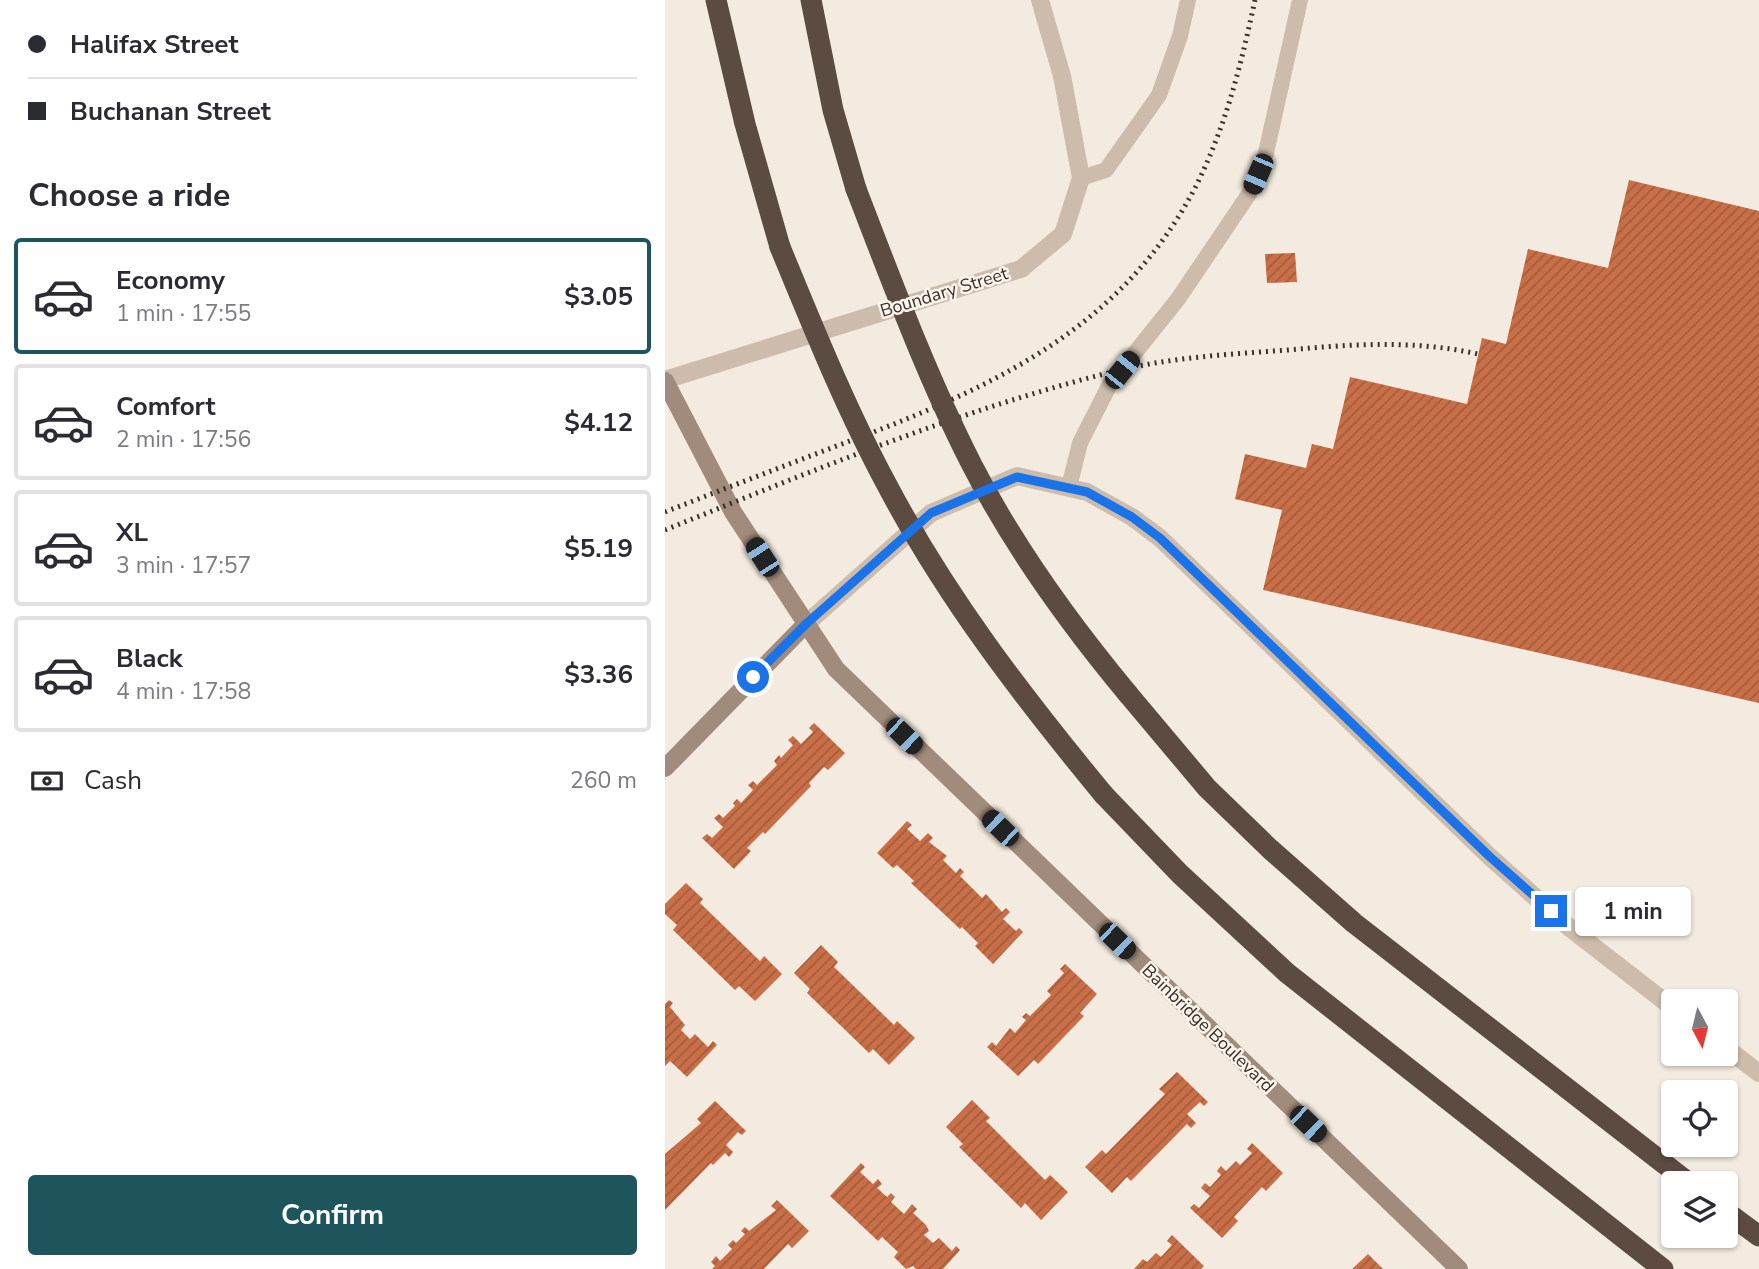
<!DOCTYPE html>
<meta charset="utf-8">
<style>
:root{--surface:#fff;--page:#f2f2f3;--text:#2b2b33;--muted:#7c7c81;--line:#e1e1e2;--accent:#1e555d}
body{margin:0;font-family:"Nunito Sans",sans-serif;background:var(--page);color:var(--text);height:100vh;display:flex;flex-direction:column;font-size:26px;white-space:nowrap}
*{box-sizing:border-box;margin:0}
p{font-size:23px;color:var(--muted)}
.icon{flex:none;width:38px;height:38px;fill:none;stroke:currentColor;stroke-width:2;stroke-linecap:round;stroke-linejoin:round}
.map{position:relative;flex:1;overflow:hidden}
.sheet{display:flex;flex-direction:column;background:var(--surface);width:665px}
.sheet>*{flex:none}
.top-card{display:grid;align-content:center;height:154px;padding:0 28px;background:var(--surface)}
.needle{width:46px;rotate:173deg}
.tools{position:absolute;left:996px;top:989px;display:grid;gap:14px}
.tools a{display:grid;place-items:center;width:77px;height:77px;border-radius:7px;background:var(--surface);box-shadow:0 2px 5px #0004;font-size:35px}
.end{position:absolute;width:32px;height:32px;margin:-16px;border:9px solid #1a73e8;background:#fff;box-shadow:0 0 0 4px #fff}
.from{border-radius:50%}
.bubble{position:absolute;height:49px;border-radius:7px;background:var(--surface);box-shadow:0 2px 5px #0004;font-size:23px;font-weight:700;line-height:49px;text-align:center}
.car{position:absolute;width:21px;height:42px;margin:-21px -10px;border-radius:9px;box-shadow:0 0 5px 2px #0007;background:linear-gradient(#222 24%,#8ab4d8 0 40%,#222 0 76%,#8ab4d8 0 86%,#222 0)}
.top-card b{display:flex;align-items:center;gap:24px;height:66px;font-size:26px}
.top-card b+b{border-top:2px solid var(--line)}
.top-card i{width:18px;height:18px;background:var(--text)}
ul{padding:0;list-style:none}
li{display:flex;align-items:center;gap:21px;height:116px;margin:0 14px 10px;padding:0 14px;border:4px solid var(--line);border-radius:7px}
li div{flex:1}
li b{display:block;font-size:26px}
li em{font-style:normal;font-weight:700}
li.on{border-color:var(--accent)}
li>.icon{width:63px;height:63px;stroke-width:1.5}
h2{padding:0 28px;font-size:32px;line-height:84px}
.pay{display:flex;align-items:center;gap:18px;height:77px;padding:0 28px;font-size:26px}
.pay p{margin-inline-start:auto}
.primary-button{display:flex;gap:14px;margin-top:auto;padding:14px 28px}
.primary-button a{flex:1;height:80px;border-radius:7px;background:var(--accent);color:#fff;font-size:28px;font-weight:700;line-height:80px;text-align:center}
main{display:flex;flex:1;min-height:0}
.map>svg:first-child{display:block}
.building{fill:url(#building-hatch)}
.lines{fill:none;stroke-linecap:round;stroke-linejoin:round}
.lane{stroke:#cdbcab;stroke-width:16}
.street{stroke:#cdbcab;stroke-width:18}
.secondary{stroke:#a18b7c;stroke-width:18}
.highway{stroke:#5b4b41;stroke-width:21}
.rail{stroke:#3a302a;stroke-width:5;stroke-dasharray:2 5;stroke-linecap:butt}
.highway-bridge{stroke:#5b4b41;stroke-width:21}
.route{stroke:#1a73e8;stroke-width:9}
.labels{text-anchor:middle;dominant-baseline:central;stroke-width:5;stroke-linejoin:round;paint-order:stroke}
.street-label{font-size:18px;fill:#3a302a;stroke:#fbf5ec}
</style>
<main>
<section class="sheet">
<div class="top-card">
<b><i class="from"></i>Halifax Street</b>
<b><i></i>Buchanan Street</b>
</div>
<h2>Choose a ride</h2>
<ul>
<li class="on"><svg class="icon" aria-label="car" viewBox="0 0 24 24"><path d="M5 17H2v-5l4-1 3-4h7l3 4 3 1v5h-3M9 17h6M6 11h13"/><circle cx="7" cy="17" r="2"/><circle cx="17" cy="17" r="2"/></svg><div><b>Economy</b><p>1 min · 17:55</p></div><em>$3.05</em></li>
<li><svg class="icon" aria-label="car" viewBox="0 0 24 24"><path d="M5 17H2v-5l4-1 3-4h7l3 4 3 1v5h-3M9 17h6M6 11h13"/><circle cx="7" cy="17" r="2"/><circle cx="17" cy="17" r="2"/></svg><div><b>Comfort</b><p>2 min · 17:56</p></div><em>$4.12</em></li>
<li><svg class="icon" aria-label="car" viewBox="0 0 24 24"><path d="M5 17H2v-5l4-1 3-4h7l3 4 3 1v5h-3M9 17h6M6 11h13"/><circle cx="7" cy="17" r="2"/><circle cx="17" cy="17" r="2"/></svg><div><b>XL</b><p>3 min · 17:57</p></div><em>$5.19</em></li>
<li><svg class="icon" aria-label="car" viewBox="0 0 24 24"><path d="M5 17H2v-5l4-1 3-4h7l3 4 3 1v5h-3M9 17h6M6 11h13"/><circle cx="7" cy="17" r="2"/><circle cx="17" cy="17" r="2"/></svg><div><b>Black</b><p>4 min · 17:58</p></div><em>$3.36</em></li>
</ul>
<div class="pay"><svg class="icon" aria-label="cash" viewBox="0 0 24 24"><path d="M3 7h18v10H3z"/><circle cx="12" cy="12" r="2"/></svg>Cash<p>260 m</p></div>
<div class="primary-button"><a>Confirm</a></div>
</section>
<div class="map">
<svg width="1094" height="1269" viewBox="0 0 1094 1269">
<defs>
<pattern id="building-hatch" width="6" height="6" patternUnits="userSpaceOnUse" patternTransform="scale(1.75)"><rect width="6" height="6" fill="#c96f48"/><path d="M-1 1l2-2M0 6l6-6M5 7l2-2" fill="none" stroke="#a45c3c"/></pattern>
</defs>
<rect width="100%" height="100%" fill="#f4ebe0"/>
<g class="building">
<path d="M964,180L1094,211V703L598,590L617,510L570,499L580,454L641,468L647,444L668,449L685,377L802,404L817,338L841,344L863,249L943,268Z"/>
<path d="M630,253L632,282L602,283L600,254Z"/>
<path d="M149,723L180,753L163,770L159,767L144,783L146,786L100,834L98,832L82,848L86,851L69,869L37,838L42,834L47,838L58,827L49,818L54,814L58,818L70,806L68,803L72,799L76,803L88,790L83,785L88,781L92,785L112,765L109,761L114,755L116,758L128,745L123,740L128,736L136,744L148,732L144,728Z"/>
<path d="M242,821L247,825L242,829L255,841L263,833L268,838L264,842L282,856L278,860L291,873L295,868L299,872L295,876L317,898L321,894L337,912L341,908L345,912L338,919L351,931L354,928L358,932L328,964L310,946L313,943L297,927L295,929L246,883L249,881L232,865L228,868L212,853Z"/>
<path d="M21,883L38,899L35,903L95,961L99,956L117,974L90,1001L74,986L70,990L8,930L12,925L0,914V904Z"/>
<path d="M156,945L173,962L169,967L229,1025L232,1021L250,1038L224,1065L208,1049L204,1053L142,993L145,989L129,973Z"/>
<path d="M400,964L432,994L415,1013L419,1016L373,1064L369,1060L353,1076L322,1047L327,1042L331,1046L345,1028L350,1033L361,1020L357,1017L361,1013L365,1016L386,995L382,991L399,973L395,969Z"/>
<path d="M4,1000L8,1003L5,1007L20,1025L16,1030L25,1039L30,1034L43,1047L48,1041L52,1045L22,1077L5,1061L0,1066V1004Z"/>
<path d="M512,1072L543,1102L539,1106L535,1102L522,1114L531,1123L526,1128L522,1124L466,1181L462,1177L447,1193L420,1167L437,1150L441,1154L500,1094L494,1089Z"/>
<path d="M307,1100L325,1118L321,1121L380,1180L385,1175L403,1192L376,1220L360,1203L356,1208L294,1147L298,1144L281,1127Z"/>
<path d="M50,1101L81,1131L77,1135L73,1132L61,1145L68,1152L64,1157L60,1153L48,1165L46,1163L0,1210V1154L36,1123L32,1119Z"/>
<path d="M587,1143L618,1173L601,1191L597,1187L569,1217L573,1221L557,1238L525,1208L529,1204L534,1208L545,1196L536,1188L540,1183L545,1187L556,1175L552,1171L556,1166L561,1171L571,1161L575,1165L587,1153L582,1149Z"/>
<path d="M196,1163L200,1167L195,1172L208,1184L213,1179L217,1184L212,1188L222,1197L226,1193L230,1197L226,1202L239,1214L247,1204L252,1209L248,1213L261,1225L264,1231L259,1235L268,1243L274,1238L287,1251L291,1246L295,1250L278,1269H251L248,1266L241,1269L229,1257L233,1252L217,1237L213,1241L165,1196Z"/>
<path d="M112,1200L144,1231L127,1248L123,1244L99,1269H47L50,1266L46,1262L51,1256L55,1261L67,1249L63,1245L68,1240L71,1243L80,1234L76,1231L80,1227L84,1231L111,1210L106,1206Z"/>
<path d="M507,1235L539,1266L536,1269H469L478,1259L482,1262L491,1253L496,1257L507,1245L502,1241Z"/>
<path d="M703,1254L718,1269H687Z"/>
</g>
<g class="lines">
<g class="lane">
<path d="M416,178L441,170L494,95L515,36L523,0"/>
<path d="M404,487L415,443L445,384L513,299L584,194L601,153L635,0"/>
</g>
<g class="street">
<path d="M0,380L356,269L398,234L416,178L397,76L375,0"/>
<path d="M141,624L266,513L352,476L422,492L467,517L495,538L824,856L906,929L1008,1008"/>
<path d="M1060,1047L1094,1073"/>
</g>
<g class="secondary">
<path d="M0,381L68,512L171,669L794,1269"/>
<path d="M0,768L141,624"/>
</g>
<g class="highway">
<path d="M51,0L80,124L115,247"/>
<path d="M146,0L168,110L191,189"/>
<path d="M463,694L542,788L605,849L689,923L1024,1183"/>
<path d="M439,795L515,874L622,973L998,1269"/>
<path d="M1060,1211L1094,1236"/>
</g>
<g class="rail">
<path d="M0,512C66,486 132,461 198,436C335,384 460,324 531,186C561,126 576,65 590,0"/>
<path d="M0,530C149,470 299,408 455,370C510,357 567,354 623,350C687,344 751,340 813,354"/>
</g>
<g class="highway-bridge">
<path d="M191,189C227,282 262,377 307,465C349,547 404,623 463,694"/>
<path d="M115,247C148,327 181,409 222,485C281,597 358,697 439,795"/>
</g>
</g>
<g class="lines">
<path class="route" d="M88,677L141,624L266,513L352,477L422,492L467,517L495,538L824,856L886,911"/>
</g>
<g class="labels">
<g class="street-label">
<text transform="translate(279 292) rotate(-17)">Boundary Street</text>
<text transform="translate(543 1028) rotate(44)">Bainbridge Boulevard</text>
</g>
</g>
</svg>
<div class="tools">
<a><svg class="needle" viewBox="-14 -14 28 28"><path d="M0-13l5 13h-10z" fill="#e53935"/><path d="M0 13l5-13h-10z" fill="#7c7c81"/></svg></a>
<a><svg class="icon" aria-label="locate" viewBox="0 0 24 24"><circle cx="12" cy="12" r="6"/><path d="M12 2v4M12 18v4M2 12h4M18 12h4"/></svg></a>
<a><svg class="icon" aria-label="layers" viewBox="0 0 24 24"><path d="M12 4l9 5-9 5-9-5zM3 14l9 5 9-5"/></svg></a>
</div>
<i class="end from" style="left:88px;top:677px"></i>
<i class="end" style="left:886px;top:911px"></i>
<div class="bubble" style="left:910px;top:887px;width:116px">1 min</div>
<i class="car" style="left:593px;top:174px;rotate:203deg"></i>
<i class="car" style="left:457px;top:370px;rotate:39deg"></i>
<i class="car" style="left:97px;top:557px;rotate:327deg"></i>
<i class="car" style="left:239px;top:736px;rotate:134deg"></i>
<i class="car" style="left:335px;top:828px;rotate:314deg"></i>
<i class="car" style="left:452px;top:941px;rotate:134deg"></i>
<i class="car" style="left:643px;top:1124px;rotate:134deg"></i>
</div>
</main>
